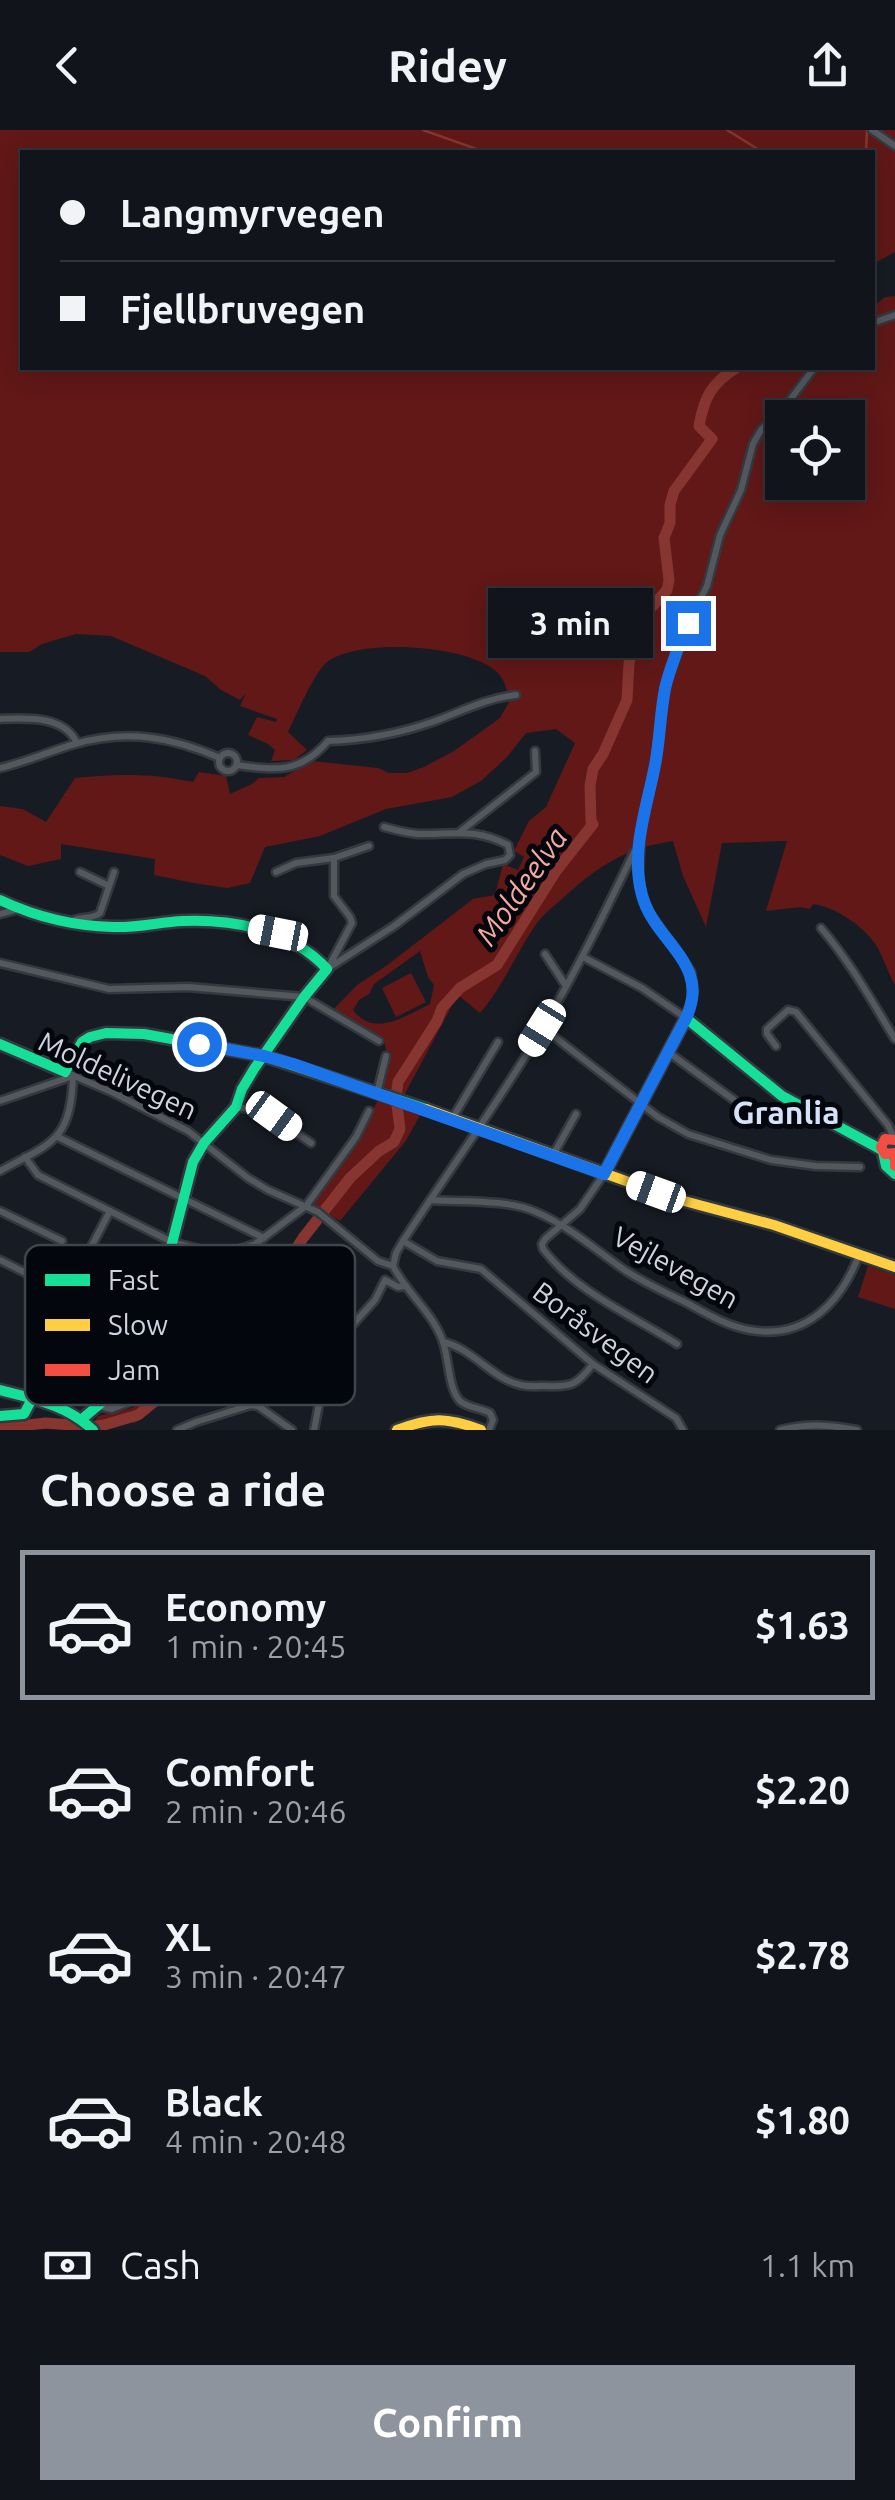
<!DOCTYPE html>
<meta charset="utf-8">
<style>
:root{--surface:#11151b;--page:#1e2228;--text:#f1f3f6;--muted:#9c9fa3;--line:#30343a;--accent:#8e949e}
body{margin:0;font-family:Ubuntu,sans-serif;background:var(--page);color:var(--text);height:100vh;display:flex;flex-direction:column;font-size:38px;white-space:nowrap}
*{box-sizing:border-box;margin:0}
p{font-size:32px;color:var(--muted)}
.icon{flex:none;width:55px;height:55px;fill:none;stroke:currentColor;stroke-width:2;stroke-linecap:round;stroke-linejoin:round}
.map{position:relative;height:1300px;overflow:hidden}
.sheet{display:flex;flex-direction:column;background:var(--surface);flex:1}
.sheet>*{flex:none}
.top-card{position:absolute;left:20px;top:20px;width:855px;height:220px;border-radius:0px;box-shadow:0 5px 25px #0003,0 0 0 2px var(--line);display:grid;align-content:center;height:220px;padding:0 40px;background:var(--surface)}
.controls{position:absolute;left:765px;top:270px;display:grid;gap:20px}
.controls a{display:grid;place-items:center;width:100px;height:100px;border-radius:0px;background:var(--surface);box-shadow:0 5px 25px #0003,0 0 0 2px var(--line);font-size:50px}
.end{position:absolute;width:45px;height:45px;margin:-22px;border:12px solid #1a73e8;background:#fff;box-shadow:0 0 0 5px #fff}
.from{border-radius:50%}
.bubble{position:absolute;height:70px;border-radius:0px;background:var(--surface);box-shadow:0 5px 25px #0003,0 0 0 2px var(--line);font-size:32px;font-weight:700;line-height:70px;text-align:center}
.car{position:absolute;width:30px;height:60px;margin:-30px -15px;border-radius:12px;box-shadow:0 0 8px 2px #0007;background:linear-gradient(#fff 24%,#345 0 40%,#fff 0 76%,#345 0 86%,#fff 0)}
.top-card b{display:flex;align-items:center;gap:35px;height:95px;font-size:38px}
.top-card b+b{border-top:2px solid var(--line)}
.top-card i{width:25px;height:25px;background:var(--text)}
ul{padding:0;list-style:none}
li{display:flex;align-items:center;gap:30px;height:150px;margin:0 20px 15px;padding:0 20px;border:5px solid transparent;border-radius:0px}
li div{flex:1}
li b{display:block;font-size:38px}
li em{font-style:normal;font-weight:700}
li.selected{border-color:var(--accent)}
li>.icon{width:90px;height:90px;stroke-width:1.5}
h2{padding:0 40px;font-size:45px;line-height:120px}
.pay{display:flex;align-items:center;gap:25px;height:110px;padding:0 40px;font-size:38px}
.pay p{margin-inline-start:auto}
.action{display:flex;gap:20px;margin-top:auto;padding:20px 40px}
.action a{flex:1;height:115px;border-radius:0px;background:var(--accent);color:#fff;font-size:40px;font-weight:700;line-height:115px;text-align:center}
header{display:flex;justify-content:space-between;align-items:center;height:130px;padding:0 40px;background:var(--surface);font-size:45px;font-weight:700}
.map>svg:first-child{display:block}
.green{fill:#611817;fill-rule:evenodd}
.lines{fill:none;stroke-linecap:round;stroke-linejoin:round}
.stream{stroke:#863530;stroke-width:2.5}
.river{stroke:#863530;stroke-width:11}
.street-casing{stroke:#34383f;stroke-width:11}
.fast-casing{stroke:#34383f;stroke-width:15}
.slow-casing{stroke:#34383f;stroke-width:15}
.jam-casing{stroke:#34383f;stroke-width:15}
.street{stroke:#53585e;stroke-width:6}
.fast{stroke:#16e098;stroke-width:10}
.slow{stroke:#ffcf43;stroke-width:10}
.jam{stroke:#f24e42;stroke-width:10}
.route{stroke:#1a73e8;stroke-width:12}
.labels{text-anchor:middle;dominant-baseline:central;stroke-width:10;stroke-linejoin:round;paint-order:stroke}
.street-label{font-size:28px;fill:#ced5e0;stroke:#03060c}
.water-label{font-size:30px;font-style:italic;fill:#f6a9a0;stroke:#03060c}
.quarter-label{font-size:32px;font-weight:bold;fill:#d5e2f7;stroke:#03060c}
.key{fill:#03060c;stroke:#40444c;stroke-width:2.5}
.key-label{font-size:28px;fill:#ced5e0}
</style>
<header><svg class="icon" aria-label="back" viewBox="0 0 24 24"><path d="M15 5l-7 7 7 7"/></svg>Ridey<svg class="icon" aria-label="share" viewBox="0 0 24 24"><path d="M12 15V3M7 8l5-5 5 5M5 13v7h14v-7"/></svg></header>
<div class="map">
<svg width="895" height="1300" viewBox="0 0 895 1300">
<rect width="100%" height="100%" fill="#171c24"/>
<g class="green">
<path d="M0,0H895V122L873,134L872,22H22V238H872L873,177L885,167L895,166V855C888,843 884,830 878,818C866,798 837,777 813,774L810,779L801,777L766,781L787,711L722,713L706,797L683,746L673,711C625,718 598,736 563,768C553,777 542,785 535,796C515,825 504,855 480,883L459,866L456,868L400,973L422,982L405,1012L340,1091L308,1072C337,1035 402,962 384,912L332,881L357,855L386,836L473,769L495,765L503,734L518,740L524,727L514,721L529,691L546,677L575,613L556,599L526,603L507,627L481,651L452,667L386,679L320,706L265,717L250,753L227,758L193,753L154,745L155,729L61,714V729L28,736L0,725V676L23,679L46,692L75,648C120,644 148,643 193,652L199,642L226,646L230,664L252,654L259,648L284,647L312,631L378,638L389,643H407L424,637L454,621L500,588L509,572C507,561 506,552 498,543C471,514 355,507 326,533C314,543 296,586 288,602L307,620L294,630L271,631L275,620L268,614L248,605L257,587L276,592L277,589L240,576L246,563L240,570L221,560L205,546L111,506L76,504L42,514L29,522H0ZM782,288H848V352H782ZM420,821L428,847L434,855L430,874C405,886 374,908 353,880L359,870L369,864L374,854Z"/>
<path d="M411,843L426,872L396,887L382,858Z"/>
<path d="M286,1130L295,1136C284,1175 278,1230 238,1250L234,1262L213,1263L209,1258L180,1263L165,1270L135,1293L121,1292L102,1300L95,1291L98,1286L132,1278L141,1271L183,1253L226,1243L235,1239L249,1217L261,1182L274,1166Z"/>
<path d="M868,1136L895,1145V1179L858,1167Z"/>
</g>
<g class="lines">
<g class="stream">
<path d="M423,0L485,22"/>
<path d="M727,0L756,18L760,22"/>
<path d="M866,22L867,0"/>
</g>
<path class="river" d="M0,1298L46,1293L71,1295L80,1299L104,1295L138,1285L160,1267L179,1260L210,1253H239L248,1249L257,1240L263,1214L281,1165L287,1133L303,1108L350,1048L379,1021L394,1012L400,999L396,967L398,952L437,891L442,878L460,858L497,835L556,741L593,694L591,691L590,656L593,639L603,624L627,570L629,533L637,498L642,488L667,460L669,450L664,408L670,393V375L674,361L712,309L699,296C704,267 712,253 736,238"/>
<defs>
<g id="street">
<path d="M872,0L895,16"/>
<path d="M872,193L895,185"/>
<path d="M0,589C26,588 64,585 77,613"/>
<circle cx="228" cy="632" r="9"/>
<path d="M236,635C275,640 300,644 328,611C364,610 401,603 435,591C462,581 487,568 516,565"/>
<path d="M0,638C26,632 50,621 75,614C127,599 172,607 220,628"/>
<path d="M461,701L536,642L535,621"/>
<path d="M80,742L109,756"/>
<path d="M276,742L296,733L334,728L369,716"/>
<path d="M0,784L18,779"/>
<path d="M70,792C79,786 91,790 100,783L114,742"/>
<path d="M821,798C851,833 871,870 895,909"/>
<path d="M545,824L566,856"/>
<path d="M583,827L642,858L686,888L694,861L691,842L649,782L642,765L639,745L641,699L656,631L665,557L688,493L707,456L720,405L741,360L753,314L761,300L784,278L814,238"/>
<path d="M0,833L109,859L188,857L304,867L379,911"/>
<path d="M328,838L352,793L350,787L334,766V728"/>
<path d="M327,839L394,796L463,744L486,734L505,730L510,725L508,715C474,697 453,705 418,704C406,703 395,700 384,697"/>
<path d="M543,898L658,987L688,1004L771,1030L816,1036L860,1037"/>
<path d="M776,916L767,904V899L788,880L796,882L888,995L895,1010"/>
<path d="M668,922L734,970"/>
<path d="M65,942L114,963L188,1001L248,1048L268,1060L318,1082L378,1131L393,1136C406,1162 431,1181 442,1209C449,1226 448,1259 460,1271C468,1278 481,1278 490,1283L493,1290L489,1300"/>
<path d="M377,963L386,926"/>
<path d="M0,971L73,946C71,1012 51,1013 0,1041"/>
<path d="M236,977L264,981L311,1013"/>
<path d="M452,989L498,912"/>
<path d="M58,1007L264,1108"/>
<path d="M553,1025L576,984"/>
<path d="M25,1027L38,1045L172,1112L210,1122H230L255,1114L306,1076L356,1007L369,981"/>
<path d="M604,1044L580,1079L545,1109L542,1114L543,1119C576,1162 631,1185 677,1214"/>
<path d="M430,1070C462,1072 508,1069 536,1082C569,1096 597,1121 626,1141C645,1153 666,1163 687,1173C707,1184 727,1196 750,1200C806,1210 841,1172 859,1125"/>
<path d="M0,1081L62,1111"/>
<path d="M110,1081L90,1119L135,1147L160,1157"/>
<path d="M403,1111L437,1131L481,1139L593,1234L676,1288L683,1300"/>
<path d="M0,1130L161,1211"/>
<path d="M393,1136L396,1123L403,1111C449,1040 499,972 542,899C576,842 605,782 634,722L639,720"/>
<path d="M302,1140L309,1186L323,1225L328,1228"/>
<path d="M443,1212C472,1218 492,1249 521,1255C529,1257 538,1256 545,1256C572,1257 577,1255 593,1234"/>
<path d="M200,1245L202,1236L200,1215"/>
<path d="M98,1276L112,1279L177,1252L230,1237L237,1231L243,1221L259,1179"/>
<path d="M177,1300L196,1292L251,1275L258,1276L292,1300"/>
<path d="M314,1300L328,1228L336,1213L375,1170L385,1150L398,1157L406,1156"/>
<path d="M780,1300C807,1293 830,1295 857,1300"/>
</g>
<g id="fast">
<path d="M0,770C36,787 74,796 113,797C137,798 160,792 183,791C235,789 291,800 327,839L304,867L254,939L242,959L236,977L204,1013L193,1032L153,1187L101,1273L82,1289"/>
<path d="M0,914L65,942L82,912L90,907L106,903L144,904L264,926L426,979"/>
<path d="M883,1022L886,1036L895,1044"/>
<path d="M604,1044L686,888L782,966L882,1020"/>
<path d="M0,1260C34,1269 67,1275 93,1300"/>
<path d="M0,1286L24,1284L32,1269"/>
</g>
<g id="slow">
<path d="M426,979L673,1068L774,1095L895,1137"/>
<path d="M397,1300C431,1287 447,1287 481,1300"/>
</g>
<path id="jam" d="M895,1010L885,1009L881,1017L885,1024L895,1023V1036"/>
</defs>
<use href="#street" class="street-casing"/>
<use href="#fast" class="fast-casing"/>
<use href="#slow" class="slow-casing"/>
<use href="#jam" class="jam-casing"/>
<use href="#street" class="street"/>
<use href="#fast" class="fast"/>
<use href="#slow" class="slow"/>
<use href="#jam" class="jam"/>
</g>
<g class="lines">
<path class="route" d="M199,914L264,926L293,934L604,1044L686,888C712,833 654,812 642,765C630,722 647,677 655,635C660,610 660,584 665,559C670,536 680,514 688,493"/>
</g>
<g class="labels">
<g class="street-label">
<text transform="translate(118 945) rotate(25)">Moldelivegen</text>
<text transform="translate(676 1137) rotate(29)">Vejlevegen</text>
<text transform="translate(596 1202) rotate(37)">Boråsvegen</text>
</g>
<g class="water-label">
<text transform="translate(521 756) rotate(-55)">Moldeelva</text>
</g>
<g class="quarter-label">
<text x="786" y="982">Granlia</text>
</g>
</g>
<rect x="25" y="1115" width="330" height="160" rx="15" class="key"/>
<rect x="45" y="1144" width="45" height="12" fill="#16e098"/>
<rect x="45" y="1189" width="45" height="12" fill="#ffcf43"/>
<rect x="45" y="1234" width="45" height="12" fill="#f24e42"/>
<g class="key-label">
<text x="108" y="1160">Fast</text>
<text x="108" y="1205">Slow</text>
<text x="108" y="1250">Jam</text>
</g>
</svg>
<div class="controls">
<a><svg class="icon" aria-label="locate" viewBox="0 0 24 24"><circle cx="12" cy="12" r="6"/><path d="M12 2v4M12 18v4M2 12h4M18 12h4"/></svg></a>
</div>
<i class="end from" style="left:199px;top:914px"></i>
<i class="end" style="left:688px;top:493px"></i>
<div class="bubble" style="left:488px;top:458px;width:165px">3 min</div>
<i class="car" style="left:278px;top:803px;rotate:281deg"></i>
<i class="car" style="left:542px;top:898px;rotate:212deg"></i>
<i class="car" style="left:274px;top:986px;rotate:126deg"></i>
<i class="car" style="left:656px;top:1062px;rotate:290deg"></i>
<div class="top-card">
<b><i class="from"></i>Langmyrvegen</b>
<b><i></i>Fjellbruvegen</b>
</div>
</div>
<section class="sheet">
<h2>Choose a ride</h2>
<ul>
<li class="selected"><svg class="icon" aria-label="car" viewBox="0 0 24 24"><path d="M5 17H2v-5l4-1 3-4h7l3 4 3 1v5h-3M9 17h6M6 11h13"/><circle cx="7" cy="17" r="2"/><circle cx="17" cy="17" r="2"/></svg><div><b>Economy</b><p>1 min · 20:45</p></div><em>$1.63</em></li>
<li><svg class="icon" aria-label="car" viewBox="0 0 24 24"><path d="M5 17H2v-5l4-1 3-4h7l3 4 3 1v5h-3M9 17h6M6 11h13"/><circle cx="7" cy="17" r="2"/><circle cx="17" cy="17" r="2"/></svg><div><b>Comfort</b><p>2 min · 20:46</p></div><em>$2.20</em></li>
<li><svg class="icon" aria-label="car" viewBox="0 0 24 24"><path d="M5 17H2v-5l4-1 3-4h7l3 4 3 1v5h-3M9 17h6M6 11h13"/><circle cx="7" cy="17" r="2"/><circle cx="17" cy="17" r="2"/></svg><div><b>XL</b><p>3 min · 20:47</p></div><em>$2.78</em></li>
<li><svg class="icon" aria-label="car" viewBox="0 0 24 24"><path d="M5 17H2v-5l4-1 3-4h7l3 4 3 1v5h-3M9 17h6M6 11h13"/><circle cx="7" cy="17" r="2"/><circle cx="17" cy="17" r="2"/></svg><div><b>Black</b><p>4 min · 20:48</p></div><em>$1.80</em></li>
</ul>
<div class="pay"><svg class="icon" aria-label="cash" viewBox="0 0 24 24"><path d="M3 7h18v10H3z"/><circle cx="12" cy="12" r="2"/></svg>Cash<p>1.1 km</p></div>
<div class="action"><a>Confirm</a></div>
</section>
